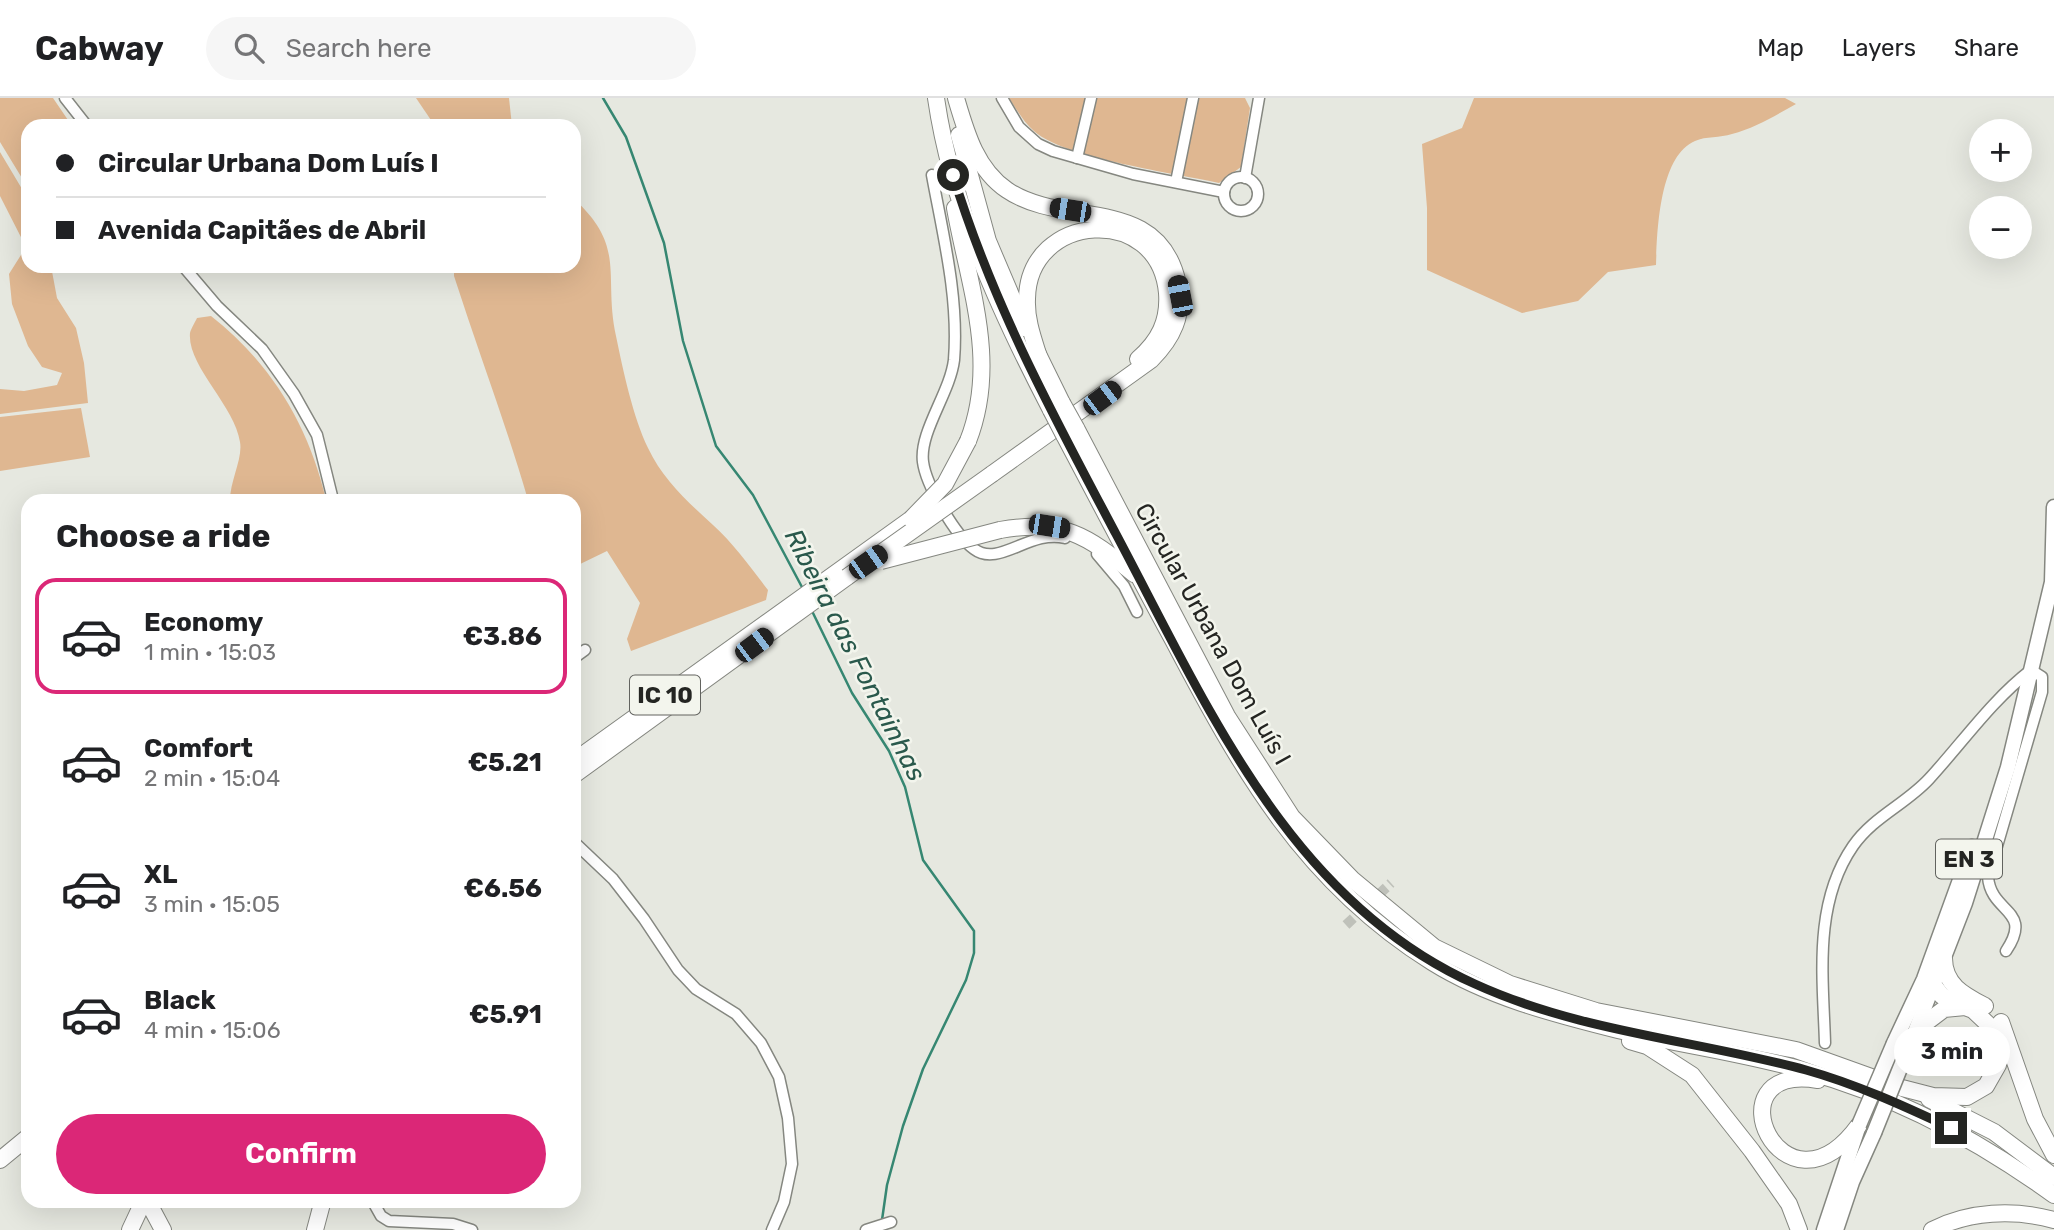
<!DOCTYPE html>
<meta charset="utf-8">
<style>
:root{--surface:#fff;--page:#f6f6f6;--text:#202124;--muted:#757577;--line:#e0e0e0;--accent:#db2777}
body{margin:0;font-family:Rubik,sans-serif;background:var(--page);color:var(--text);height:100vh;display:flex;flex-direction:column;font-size:26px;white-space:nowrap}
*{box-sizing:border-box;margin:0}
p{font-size:23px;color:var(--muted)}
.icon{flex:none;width:38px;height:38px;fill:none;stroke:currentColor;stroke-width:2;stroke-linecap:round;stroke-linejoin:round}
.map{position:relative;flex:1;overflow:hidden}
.drawer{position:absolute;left:21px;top:396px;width:560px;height:714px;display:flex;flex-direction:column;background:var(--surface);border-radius:21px;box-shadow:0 7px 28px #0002}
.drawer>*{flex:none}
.top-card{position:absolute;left:21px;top:21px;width:560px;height:154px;border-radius:21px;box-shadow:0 7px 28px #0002;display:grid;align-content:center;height:154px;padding:0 35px;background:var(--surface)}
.fabs{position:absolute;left:1969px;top:21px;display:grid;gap:14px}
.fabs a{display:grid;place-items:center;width:63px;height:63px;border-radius:50%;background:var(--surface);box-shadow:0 7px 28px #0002;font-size:35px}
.end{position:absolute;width:32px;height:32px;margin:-16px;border:9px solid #242522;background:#fff;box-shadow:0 0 0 4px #fff}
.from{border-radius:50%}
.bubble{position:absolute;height:49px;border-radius:24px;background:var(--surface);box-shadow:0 7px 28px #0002;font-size:23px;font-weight:700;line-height:49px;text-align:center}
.car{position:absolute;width:21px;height:42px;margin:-21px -10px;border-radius:9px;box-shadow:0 0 5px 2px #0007;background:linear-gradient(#222 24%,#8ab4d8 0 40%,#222 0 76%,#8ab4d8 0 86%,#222 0)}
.top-card b{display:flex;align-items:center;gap:24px;height:66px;font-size:26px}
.top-card b+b{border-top:2px solid var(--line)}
.top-card i{width:18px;height:18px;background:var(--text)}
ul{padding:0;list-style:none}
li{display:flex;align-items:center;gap:21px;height:116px;margin:0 14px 10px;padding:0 21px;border:4px solid transparent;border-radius:21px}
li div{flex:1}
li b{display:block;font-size:26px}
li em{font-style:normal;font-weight:700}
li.current{border-color:var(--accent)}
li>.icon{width:63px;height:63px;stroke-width:1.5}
h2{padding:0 35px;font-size:32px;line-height:84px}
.action{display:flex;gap:14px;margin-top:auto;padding:14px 35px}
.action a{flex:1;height:80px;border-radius:42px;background:var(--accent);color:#fff;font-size:28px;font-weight:700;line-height:80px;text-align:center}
header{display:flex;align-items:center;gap:42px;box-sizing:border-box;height:98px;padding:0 35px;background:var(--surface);border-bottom:2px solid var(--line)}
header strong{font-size:33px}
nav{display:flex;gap:38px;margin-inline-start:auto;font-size:24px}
.search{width:490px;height:63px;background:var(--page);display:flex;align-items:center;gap:18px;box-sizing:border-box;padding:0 24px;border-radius:38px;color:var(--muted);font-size:26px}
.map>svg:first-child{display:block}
.green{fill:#dfb791}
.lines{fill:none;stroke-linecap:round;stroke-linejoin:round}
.stream{stroke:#368772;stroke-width:2.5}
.minor-tunnel{stroke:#bfc1ba;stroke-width:10;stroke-dasharray:10 5;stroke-linecap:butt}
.minor-casing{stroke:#858780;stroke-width:13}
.major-casing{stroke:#858780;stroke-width:17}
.highway-casing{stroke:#858780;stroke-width:18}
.minor{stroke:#fff;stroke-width:10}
.major{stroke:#fff;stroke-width:14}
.highway{stroke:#fff;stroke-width:16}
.major-bridge-casing{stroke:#858780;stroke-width:17;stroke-linecap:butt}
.highway-bridge-casing{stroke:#858780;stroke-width:18;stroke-linecap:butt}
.major-bridge{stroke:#fff;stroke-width:14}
.highway-bridge{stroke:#fff;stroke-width:16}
.route{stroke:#242522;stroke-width:9}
.labels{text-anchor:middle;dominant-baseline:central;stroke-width:5;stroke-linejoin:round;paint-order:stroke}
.shield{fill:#f3f5ed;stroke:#62635f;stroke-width:2}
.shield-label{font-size:23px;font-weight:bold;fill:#242522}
.street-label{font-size:24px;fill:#242522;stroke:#f3f5ed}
.water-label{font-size:26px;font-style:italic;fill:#2a594c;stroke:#f3f5ed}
</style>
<header>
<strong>Cabway</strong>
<div class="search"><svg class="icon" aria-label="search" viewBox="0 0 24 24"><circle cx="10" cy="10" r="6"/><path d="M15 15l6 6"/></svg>Search here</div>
<nav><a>Map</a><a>Layers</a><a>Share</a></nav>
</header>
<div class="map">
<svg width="2054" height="1132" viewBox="0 0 2054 1132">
<rect width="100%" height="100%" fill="#e6e8e0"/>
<g class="green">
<path d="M0,0H53L70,25L65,28H28V90L0,44Z"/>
<path d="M416,0H509L512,28H435Z"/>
<path d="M1009,0H1245L1250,10L1241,69L1219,85C1175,75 1068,61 1035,34C1024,25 1017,12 1009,0Z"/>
<path d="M1474,0H1785L1796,6C1776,17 1755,30 1732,36C1720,40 1706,38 1695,43C1659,58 1657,135 1656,167L1608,174L1578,203L1522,215L1427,172V110L1422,46L1462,30Z"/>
<path d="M0,54L28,101V168H51L57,200L76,230L84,265L88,305L0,316V291L24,293L57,287L62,275L42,269L28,248L12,206L9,176L26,149L0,98Z"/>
<path d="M574,101C627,149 603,177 616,238C623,272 633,319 648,350C663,382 688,404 713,427C734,446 751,470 768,492L766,502L631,553L627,541L640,505L607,453L574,469V402H528C506,326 478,253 454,178V168H574Z"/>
<path d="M211,218C271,265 309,328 326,402H230C230,383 243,360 240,344C235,308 187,268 190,235C191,231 195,224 197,220Z"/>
<path d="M81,310L90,359L0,373V319Z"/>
</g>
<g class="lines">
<g class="stream">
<path d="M603,0L626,39L664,145L683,243L716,348L753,397L803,491"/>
<path d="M812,513L852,595L889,653L905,689L923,762L974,833V855L966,882L923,971L903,1028L887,1087L882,1122"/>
</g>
<path class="minor-tunnel" d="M1346,827L1391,785"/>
<defs>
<g id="minor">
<path d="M65,0L87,28"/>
<path d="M1002,0L1019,29L1038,46L1053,53L1133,76L1224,94"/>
<path d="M1077,60L1091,0"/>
<path d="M932,77C943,137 959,200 954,262C950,295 919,334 923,364C926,387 955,437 974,451C999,470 1030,431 1065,440"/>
<circle cx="1241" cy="96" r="17"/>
<path d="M1245,80L1259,0"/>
<path d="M1176,84L1193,0"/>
<path d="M183,168L217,208L262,251L294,296L317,337L333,402"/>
<path d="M1097,456L1124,488L1137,514"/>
<path d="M574,560L585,552"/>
<path d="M574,744L613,781L644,821L678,872L696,891L736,916L761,945L779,979L788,1020L792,1066L784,1104L772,1132"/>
<path d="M1825,945C1823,879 1813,806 1853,748C1873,719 1906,706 1929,681C1963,644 1991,603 2031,572L2042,579V594L1988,779C1991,816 2034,811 2006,853"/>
<path d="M372,1102L381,1118L389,1123L453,1126L472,1132"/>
<path d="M866,1132L891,1124"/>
</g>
<g id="major">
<path d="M1915,934L1965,805L2008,669L2052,484L2054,409"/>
<path d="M1894,945L1924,881L1972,749"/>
<path d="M1824,1132L1859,1027"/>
<path d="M1836,1132L1852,1084L1874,1035"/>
</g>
<g id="highway">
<path d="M936,0C952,110 1000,214 1051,312"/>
<path d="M956,0C966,34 976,71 1007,92C1064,131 1159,95 1178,186C1184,217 1173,240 1151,262L992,376"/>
<path d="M959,37L988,143L1025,230"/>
<path d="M955,110C969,189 999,264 968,343"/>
<path d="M1035,250L1062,305"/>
<path d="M1039,259C1033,240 1026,221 1027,201C1028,114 1159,105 1167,195C1169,223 1159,243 1138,261"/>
<path d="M1076,330L1227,618L1292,719L1353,782L1434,849L1510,886L1596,913L1796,952L1902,990L1933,998L1967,999L1986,988L1998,967L1999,947L1992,930L1973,912L1965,909L1944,911L1923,927L1905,963"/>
<path d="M1064,337C1100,405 1136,474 1173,542C1241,671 1304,784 1432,864C1488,899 1554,916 1618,932C1681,947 1745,955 1806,973C1897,998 1978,1042 2054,1097"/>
<path d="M1000,432C1063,421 1087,437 1134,476"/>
<path d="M574,663L911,421"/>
<path d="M574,677L847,479"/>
<path d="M1944,860C1944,887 1964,897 1985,908"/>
<path d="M1935,889L1942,898L1964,908"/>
<path d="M2001,924L2035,1021L2054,1057"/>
<path d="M1630,943L1647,948L1692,977L1752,1053L1789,1106L1799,1132"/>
<path d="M1818,982C1707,964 1783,1132 1859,1027"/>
<path d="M1929,1001L1994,1034L2054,1079"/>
<path d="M0,1062L28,1039"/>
<path d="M147,1102L163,1132"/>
<path d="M130,1132L144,1102"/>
<path d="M315,1132L323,1102"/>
<path d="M1932,1132C1969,1113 2014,1111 2054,1122"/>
</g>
</defs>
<use href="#minor" class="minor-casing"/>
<use href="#major" class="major-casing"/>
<use href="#highway" class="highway-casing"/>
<use href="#minor" class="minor"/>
<use href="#major" class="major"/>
<use href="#highway" class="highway"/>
<defs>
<g id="major-bridge">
<path d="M1859,1027L1894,945"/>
<path d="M1874,1035L1909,948"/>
</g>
<g id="highway-bridge">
<path d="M1062,305L1076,330"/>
<path d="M1051,312L1064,337"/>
<path d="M911,421L945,386L968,343"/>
<path d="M881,463L1000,432"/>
<path d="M847,479L992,376"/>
</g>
</defs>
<use href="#major-bridge" class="major-bridge-casing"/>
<use href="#highway-bridge" class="highway-bridge-casing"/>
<use href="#major-bridge" class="major-bridge"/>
<use href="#highway-bridge" class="highway-bridge"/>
</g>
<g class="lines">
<path class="route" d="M953,77C992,205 1054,319 1116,436C1206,605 1289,803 1475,886C1580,934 1696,942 1806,972C1856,986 1904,1008 1951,1030"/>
</g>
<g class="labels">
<g class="shield">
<rect x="630" y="577.5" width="70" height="39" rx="5"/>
<rect x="1936" y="741.5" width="66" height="39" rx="5"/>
</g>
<g class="shield-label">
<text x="665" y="597">IC 10</text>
<text x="1969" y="761">EN 3</text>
</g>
<g class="street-label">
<text transform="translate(1213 536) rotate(61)">Circular Urbana Dom Luís I</text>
</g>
<g class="water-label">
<text transform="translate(855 557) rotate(63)">Ribeira das Fontainhas</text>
</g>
</g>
</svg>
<div class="fabs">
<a>+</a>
<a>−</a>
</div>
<i class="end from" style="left:953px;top:77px"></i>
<i class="end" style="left:1951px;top:1030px"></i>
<div class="bubble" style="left:1894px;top:929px;width:116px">3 min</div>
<i class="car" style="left:1070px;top:112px;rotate:279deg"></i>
<i class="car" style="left:1180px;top:198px;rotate:349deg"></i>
<i class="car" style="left:1102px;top:300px;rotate:53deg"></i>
<i class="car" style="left:1049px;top:428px;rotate:99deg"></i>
<i class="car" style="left:868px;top:464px;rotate:55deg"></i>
<i class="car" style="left:754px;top:547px;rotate:53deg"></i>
<div class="top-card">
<b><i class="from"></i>Circular Urbana Dom Luís I</b>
<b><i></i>Avenida Capitães de Abril</b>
</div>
<section class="drawer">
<h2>Choose a ride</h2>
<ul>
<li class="current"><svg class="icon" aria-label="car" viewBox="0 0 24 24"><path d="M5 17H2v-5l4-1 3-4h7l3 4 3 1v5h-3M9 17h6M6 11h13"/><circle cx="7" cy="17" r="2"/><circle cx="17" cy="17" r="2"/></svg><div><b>Economy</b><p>1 min · 15:03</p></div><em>€3.86</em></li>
<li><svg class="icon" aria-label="car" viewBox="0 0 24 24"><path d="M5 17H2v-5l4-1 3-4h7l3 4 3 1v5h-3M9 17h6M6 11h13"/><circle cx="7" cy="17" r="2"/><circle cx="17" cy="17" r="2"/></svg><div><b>Comfort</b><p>2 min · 15:04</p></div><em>€5.21</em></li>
<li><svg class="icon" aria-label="car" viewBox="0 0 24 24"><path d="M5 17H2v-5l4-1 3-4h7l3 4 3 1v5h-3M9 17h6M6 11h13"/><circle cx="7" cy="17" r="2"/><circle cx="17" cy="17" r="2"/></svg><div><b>XL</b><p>3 min · 15:05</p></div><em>€6.56</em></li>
<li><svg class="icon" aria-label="car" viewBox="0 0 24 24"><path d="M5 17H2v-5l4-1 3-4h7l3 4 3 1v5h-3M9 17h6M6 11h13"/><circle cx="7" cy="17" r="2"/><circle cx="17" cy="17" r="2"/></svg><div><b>Black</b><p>4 min · 15:06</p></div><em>€5.91</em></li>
</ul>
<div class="action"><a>Confirm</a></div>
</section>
</div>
